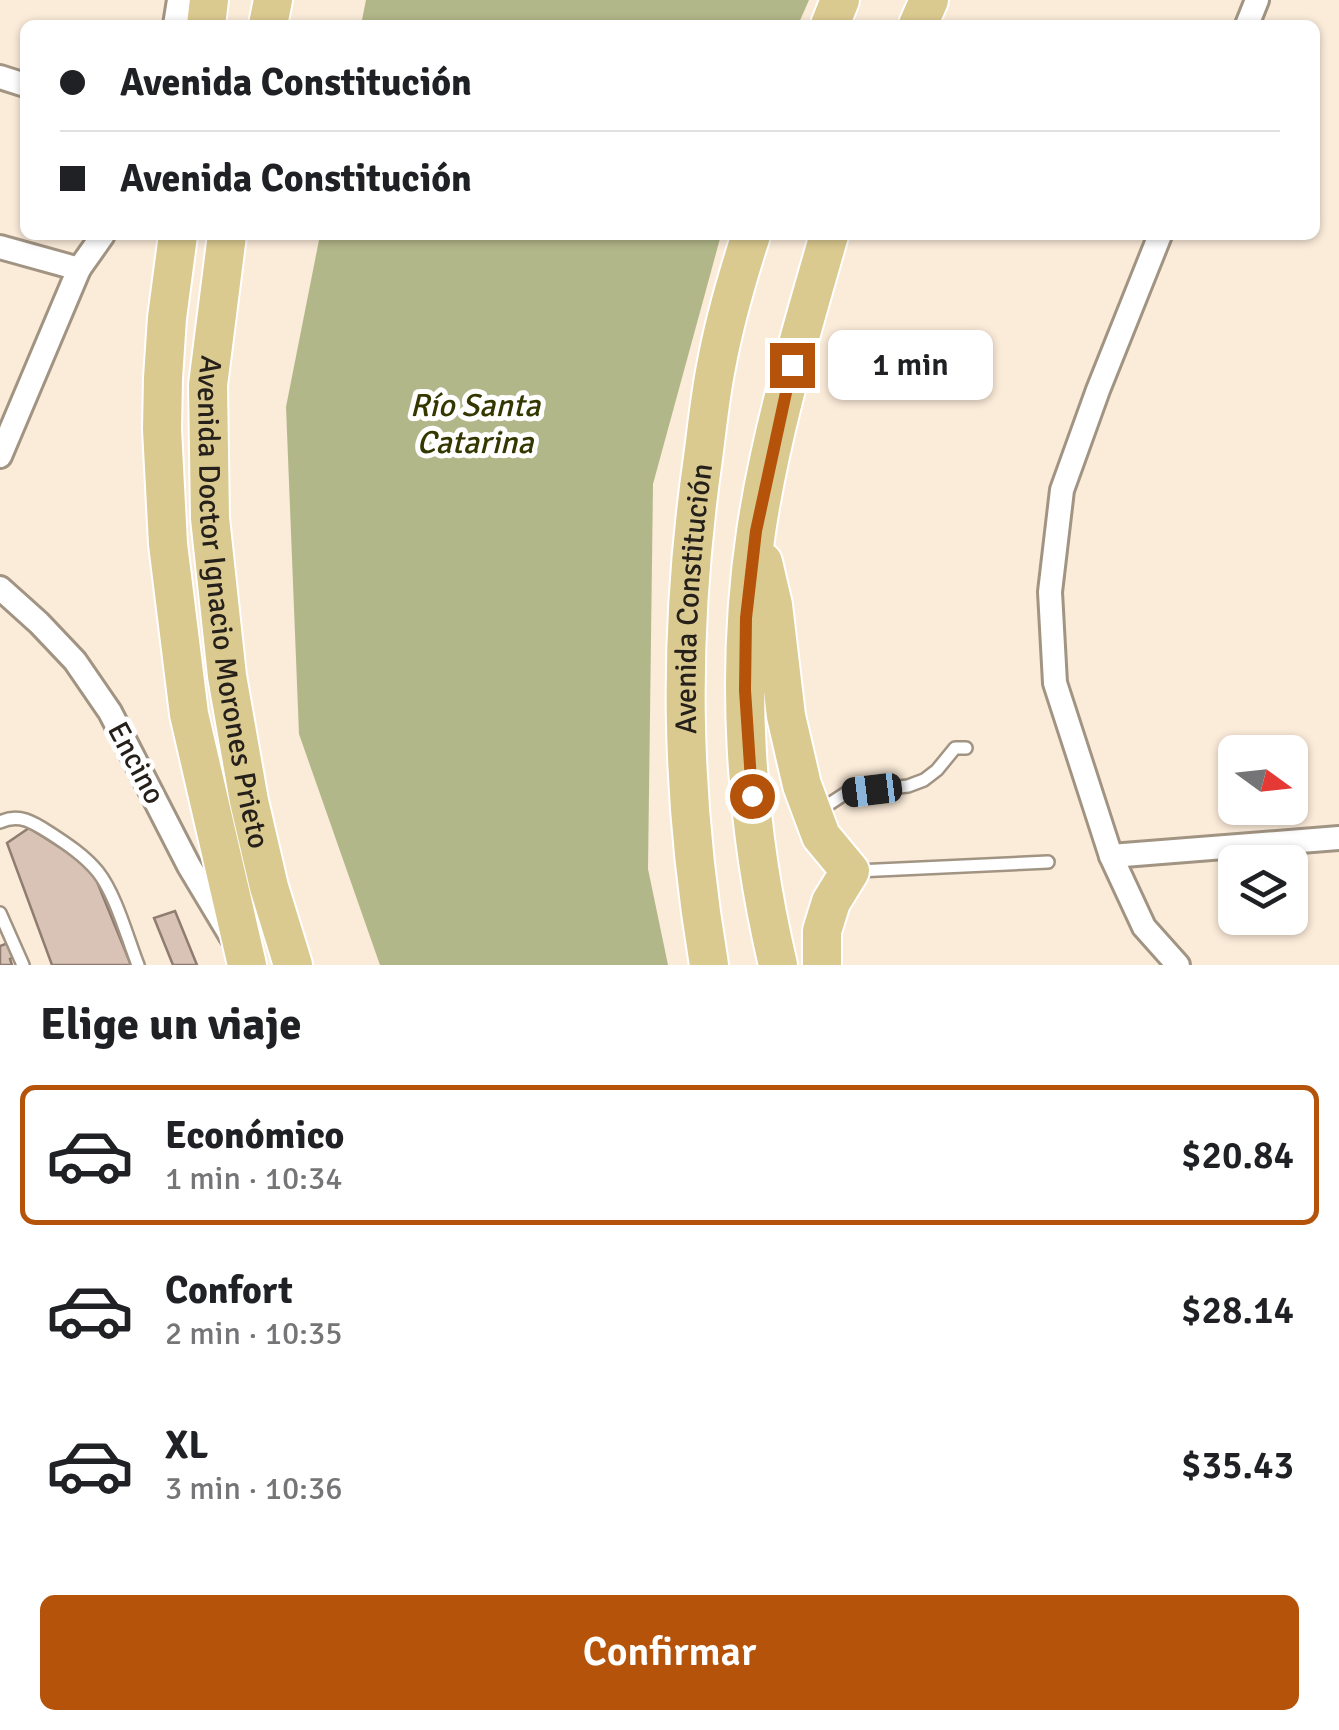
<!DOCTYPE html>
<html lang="es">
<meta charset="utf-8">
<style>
:root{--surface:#fff;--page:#f6f6f6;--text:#202124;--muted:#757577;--line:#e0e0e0;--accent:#b45309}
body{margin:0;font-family:Signika,sans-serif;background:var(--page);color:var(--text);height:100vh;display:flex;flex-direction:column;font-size:38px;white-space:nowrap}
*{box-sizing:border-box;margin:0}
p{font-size:32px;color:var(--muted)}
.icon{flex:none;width:55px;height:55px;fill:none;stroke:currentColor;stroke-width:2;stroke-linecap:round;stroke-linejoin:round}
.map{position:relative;height:965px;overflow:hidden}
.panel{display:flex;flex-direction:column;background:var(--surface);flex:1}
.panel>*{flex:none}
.guide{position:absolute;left:20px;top:20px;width:1300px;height:220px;border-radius:15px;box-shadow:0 2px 8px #0004;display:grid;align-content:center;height:220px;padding:0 40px;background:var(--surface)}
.needle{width:65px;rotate:105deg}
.tools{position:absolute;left:1218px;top:735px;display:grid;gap:20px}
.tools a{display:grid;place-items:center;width:90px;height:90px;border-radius:15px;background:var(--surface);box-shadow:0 2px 8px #0004;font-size:50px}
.end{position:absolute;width:45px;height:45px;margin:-22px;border:12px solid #b45309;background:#fff;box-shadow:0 0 0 5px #fff}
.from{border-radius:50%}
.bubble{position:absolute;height:70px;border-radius:15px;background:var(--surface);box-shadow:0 2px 8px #0004;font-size:32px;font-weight:600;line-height:70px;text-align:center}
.car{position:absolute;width:30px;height:60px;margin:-30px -15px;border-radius:12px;box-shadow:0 0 8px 2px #0007;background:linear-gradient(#222 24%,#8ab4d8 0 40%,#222 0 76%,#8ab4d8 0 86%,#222 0)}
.guide b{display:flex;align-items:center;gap:35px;height:95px;font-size:38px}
.guide b+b{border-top:2px solid var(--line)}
.guide i{width:25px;height:25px;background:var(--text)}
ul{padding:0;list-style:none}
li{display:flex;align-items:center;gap:30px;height:140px;margin:0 20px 15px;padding:0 20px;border:5px solid transparent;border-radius:15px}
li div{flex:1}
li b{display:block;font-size:38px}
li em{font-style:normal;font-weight:600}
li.on{border-color:var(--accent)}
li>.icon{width:90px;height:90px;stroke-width:1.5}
h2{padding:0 40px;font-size:45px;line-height:120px}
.button{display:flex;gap:20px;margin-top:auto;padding:20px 40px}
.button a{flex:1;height:115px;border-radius:15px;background:var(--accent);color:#fff;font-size:40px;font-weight:600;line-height:115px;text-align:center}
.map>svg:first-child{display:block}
.water{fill:#b2b789}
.building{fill:#d9c3b7;stroke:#907c71;stroke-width:2.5}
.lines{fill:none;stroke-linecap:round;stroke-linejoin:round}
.service-casing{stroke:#a29483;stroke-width:16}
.minor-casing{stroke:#a29483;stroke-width:28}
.trunk-casing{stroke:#fff;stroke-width:42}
.service{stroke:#fff;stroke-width:11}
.minor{stroke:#fff;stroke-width:22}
.trunk{stroke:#dbca90;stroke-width:38}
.route{stroke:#b45309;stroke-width:12}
.labels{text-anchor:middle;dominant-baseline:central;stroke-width:10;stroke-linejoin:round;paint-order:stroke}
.street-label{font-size:30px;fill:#26201a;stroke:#fff}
.water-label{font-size:32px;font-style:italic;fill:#343700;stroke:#fff}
</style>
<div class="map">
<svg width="1339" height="965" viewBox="0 0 1339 965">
<rect width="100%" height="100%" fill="#fbebd9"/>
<g class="water">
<path d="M366,0H809L798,25H361Z"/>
<path d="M320,235H721L653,484L648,869L668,965H380L299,734L286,407Z"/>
</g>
<g class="building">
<path d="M29,828L91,867L131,965H52L7,843Z"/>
<path d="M175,911L197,965H173L154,918Z"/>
<path d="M8,943L16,956L10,959L12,965H0V946Z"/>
</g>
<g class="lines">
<defs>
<g id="service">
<path d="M817,812L846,793L908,786L924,780L937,770L955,748H966"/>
<path d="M0,822C19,813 33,822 50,833C67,844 85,856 98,872C116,895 127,937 138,965"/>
<path d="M857,871L1048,862"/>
<path d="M0,913L23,965"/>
</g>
<g id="minor">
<path d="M175,25L179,0"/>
<path d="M1247,25L1257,0"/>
<path d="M0,77L25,85"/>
<path d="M1160,235L1098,390L1062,490L1050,592L1055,683L1111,856L1144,927L1178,965"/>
<path d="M0,247L79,269"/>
<path d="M0,456L79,269L103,235"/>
<path d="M0,588L39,623L75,661L110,712L189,866L231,936"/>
<path d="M1111,856L1339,838"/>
</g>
<g id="trunk">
<path d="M206,25L209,0"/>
<path d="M268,25L273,0"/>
<path d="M830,25L840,0"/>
<path d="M918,25L929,0"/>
<path d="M178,235L167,318L163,378L162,429L168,544L189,714L247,965"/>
<path id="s1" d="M227,235L208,385L210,518L227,676L249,801L269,887L293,965"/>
<path d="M763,562L773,605L786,716L802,785L821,836L850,871L831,902L822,931V965"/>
<path id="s2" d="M709,965C680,792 678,632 703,458C707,428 710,397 716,367C724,323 737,278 751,235"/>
<path d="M778,965C745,825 735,674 756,532C771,431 801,333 829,235"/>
</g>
</defs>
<use href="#service" class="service-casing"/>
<use href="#minor" class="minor-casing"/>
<use href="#trunk" class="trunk-casing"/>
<use href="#service" class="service"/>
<use href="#minor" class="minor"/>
<use href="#trunk" class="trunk"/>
</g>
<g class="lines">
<path class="route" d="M752,796L745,690L746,618L756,531L792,365"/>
</g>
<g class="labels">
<g class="street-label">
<text stroke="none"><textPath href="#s2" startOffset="368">Avenida Constitución</textPath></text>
<text stroke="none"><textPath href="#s1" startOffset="370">Avenida Doctor Ignacio Morones Prieto</textPath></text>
<text transform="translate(136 763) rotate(62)">Encino</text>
</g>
<g class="water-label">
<text x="475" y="405">Río Santa<tspan x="475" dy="37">Catarina</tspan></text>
</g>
</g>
</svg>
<div class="tools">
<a><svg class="needle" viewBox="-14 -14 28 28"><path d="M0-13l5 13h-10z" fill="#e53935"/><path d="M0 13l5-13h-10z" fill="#757577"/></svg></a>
<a><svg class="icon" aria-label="layers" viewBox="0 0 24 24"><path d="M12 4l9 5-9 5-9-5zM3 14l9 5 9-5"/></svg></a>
</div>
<i class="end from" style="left:752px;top:796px"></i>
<i class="end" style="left:792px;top:365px"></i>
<div class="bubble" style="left:828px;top:330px;width:165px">1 min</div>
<i class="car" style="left:872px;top:790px;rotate:263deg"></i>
<div class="guide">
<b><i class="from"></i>Avenida Constitución</b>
<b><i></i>Avenida Constitución</b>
</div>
</div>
<section class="panel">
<h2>Elige un viaje</h2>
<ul>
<li class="on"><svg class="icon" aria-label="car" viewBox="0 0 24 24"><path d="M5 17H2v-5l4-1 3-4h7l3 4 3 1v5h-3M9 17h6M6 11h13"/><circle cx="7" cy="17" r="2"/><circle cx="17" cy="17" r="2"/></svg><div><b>Económico</b><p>1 min · 10:34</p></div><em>$20.84</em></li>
<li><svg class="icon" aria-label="car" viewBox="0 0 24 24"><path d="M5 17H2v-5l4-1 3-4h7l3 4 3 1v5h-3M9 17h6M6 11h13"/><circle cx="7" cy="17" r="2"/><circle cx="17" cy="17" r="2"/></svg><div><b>Confort</b><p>2 min · 10:35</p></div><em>$28.14</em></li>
<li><svg class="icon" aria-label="car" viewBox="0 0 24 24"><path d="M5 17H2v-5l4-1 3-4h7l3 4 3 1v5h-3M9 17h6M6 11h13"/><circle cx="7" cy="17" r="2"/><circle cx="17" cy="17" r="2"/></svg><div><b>XL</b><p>3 min · 10:36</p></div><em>$35.43</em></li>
</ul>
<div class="button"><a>Confirmar</a></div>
</section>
